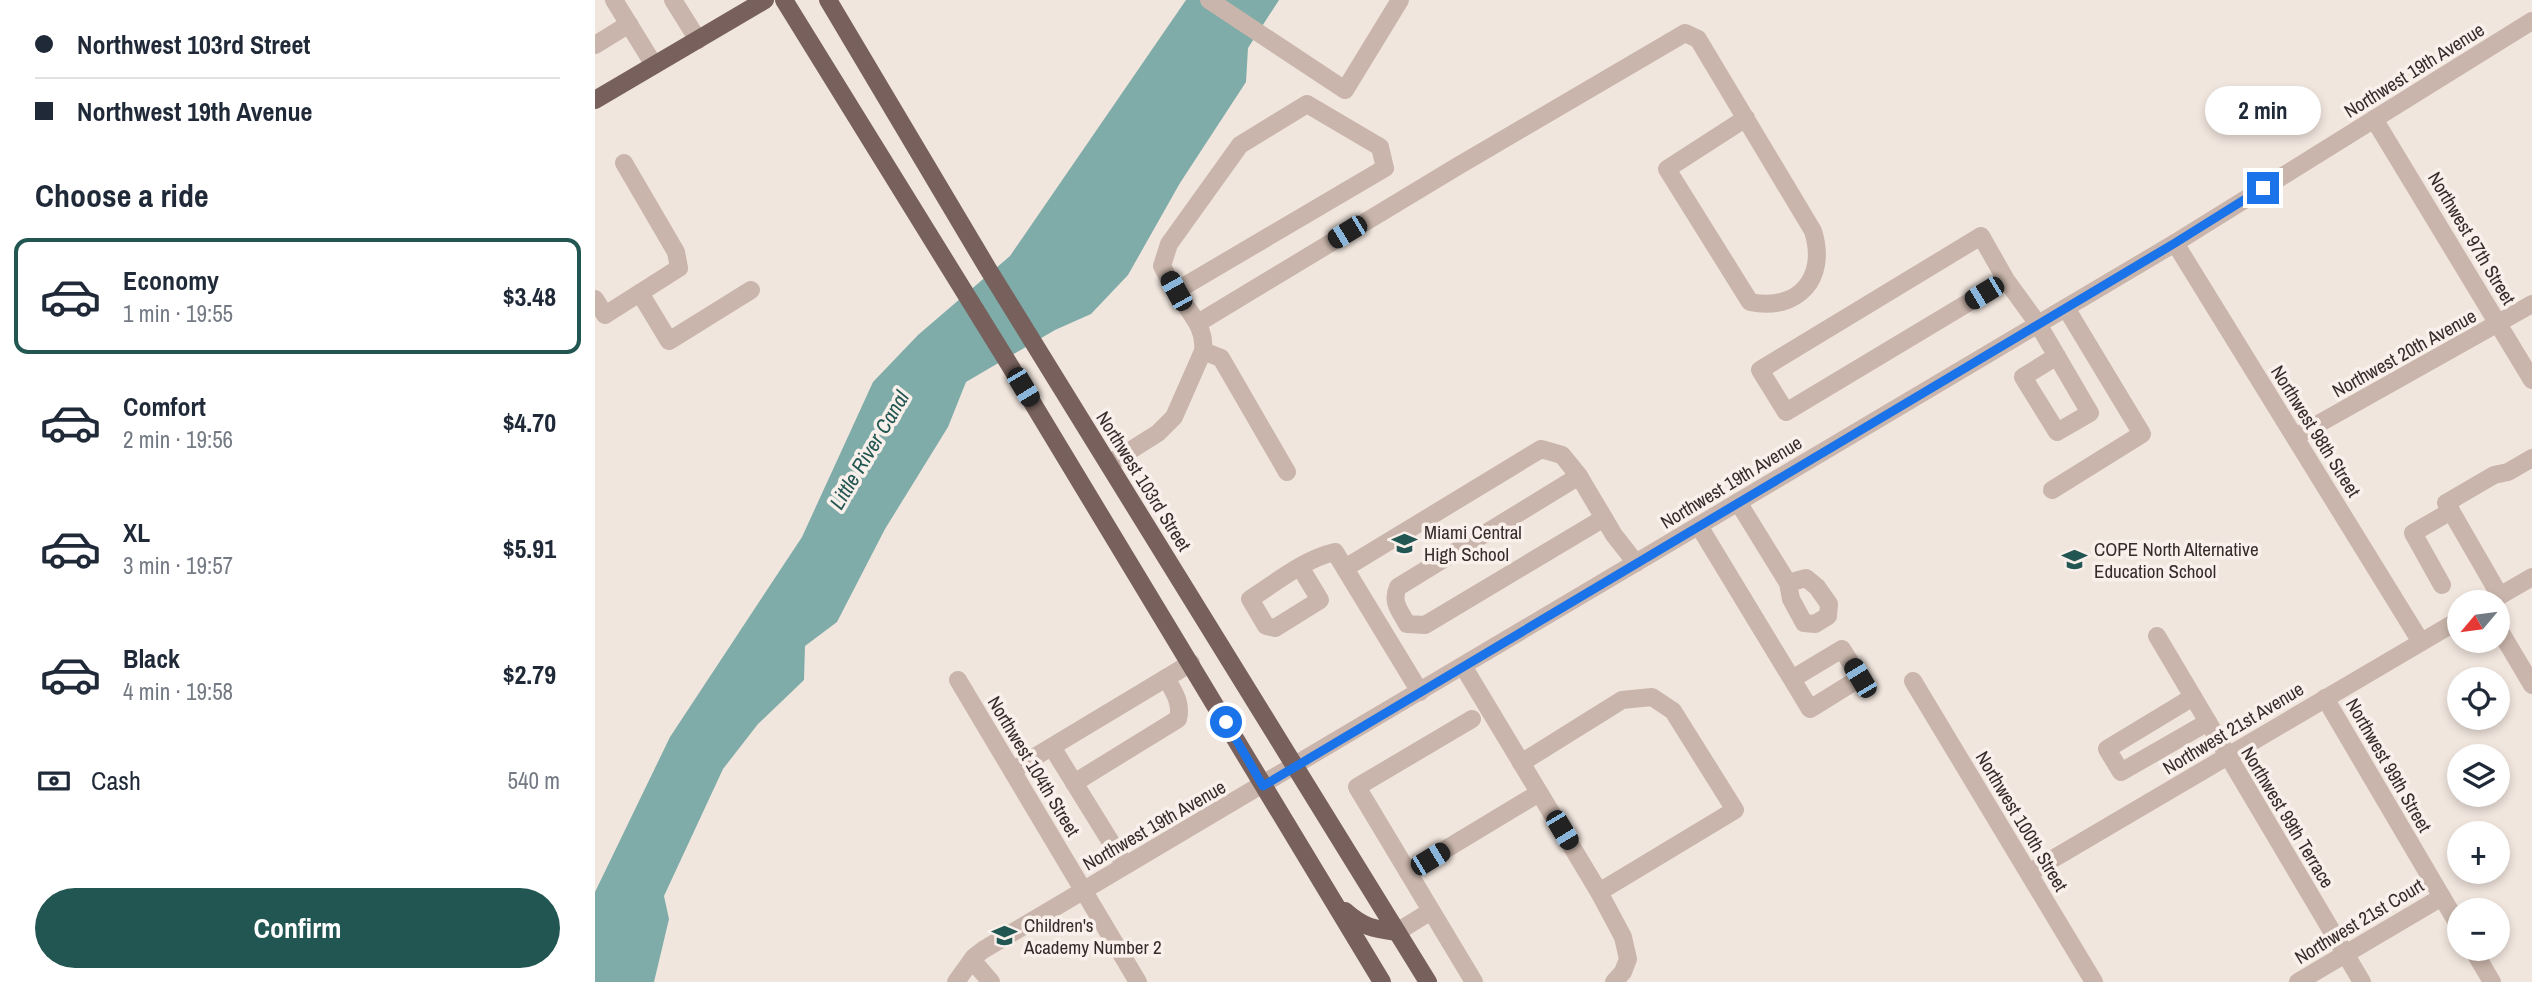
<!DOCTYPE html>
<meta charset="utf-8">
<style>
:root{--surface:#fff;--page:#f6f6f7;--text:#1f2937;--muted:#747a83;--line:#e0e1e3;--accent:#225652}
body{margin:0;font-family:"Archivo Narrow",sans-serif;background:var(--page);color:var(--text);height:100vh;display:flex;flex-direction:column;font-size:26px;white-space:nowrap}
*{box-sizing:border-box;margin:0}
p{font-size:23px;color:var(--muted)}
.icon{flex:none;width:38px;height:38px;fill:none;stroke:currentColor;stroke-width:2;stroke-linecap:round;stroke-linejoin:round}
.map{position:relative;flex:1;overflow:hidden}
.sheet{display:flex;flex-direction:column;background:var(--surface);width:595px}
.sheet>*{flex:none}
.top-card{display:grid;align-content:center;height:154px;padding:0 35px;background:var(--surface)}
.needle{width:46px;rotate:241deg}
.fabs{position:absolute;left:1852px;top:590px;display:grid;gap:14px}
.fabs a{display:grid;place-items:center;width:63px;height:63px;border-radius:50%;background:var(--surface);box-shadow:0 4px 10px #0003;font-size:35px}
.end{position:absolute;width:32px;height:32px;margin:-16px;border:9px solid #1a73e8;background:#fff;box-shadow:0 0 0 4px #fff}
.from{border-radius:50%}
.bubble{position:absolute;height:49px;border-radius:24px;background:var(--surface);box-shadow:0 4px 10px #0003;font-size:23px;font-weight:800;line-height:49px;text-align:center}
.car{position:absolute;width:21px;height:42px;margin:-21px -10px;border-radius:9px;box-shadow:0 0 5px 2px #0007;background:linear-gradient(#222 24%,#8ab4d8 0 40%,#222 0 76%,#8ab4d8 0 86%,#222 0)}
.top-card b{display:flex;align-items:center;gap:24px;height:66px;font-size:26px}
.top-card b+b{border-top:2px solid var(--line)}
.top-card i{width:18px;height:18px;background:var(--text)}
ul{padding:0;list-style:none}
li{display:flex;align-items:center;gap:21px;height:116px;margin:0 14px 10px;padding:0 21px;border:4px solid transparent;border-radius:14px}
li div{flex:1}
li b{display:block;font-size:26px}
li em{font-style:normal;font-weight:800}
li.active{border-color:var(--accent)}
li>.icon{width:63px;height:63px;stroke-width:1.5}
h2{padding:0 35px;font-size:32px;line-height:84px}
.pay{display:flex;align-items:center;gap:18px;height:77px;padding:0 35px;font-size:26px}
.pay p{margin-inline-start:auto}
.action{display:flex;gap:14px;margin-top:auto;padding:14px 35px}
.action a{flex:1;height:80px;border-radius:42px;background:var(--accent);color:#fff;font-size:28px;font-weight:800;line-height:80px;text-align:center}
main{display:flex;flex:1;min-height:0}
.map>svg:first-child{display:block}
.water{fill:#7faca8}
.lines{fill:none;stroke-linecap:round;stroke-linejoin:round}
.minor{stroke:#c9b5ab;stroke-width:18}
.major{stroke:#78615c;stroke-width:18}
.route{stroke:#1a73e8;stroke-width:9}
.labels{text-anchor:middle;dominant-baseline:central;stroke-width:7;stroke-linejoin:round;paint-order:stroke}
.street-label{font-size:19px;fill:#372c2a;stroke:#f9f0eb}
.poi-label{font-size:19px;fill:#372c2a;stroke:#f9f0eb;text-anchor:start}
.water-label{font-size:21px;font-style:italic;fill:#225652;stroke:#f9f0eb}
</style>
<main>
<section class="sheet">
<div class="top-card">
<b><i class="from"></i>Northwest 103rd Street</b>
<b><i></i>Northwest 19th Avenue</b>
</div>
<h2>Choose a ride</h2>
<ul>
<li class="active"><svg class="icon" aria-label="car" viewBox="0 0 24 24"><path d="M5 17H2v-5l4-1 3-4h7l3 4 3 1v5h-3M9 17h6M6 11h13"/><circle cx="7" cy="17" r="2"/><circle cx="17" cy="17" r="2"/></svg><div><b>Economy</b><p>1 min · 19:55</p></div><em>$3.48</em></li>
<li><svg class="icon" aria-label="car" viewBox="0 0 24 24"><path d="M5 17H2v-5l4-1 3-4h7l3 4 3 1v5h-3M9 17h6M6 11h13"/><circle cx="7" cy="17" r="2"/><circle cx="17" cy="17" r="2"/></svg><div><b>Comfort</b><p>2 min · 19:56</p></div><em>$4.70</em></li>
<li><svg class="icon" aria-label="car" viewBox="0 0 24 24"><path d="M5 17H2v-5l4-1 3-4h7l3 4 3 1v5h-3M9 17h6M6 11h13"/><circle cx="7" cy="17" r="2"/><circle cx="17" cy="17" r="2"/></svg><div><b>XL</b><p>3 min · 19:57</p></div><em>$5.91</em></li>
<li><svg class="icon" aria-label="car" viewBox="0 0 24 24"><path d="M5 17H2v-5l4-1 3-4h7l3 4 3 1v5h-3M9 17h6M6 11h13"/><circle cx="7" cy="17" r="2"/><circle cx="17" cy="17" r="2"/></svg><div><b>Black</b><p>4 min · 19:58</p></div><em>$2.79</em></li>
</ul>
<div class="pay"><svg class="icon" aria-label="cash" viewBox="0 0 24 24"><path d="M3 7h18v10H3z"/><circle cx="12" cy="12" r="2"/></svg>Cash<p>540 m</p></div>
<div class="action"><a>Confirm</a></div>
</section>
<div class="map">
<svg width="1937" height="982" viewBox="0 0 1937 982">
<rect width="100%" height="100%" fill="#f1e6de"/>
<path class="water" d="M591,0H684L653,48L651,82L585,183L533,275L496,314L460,330L371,382L353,427L290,529L242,622L210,646L209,680L163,724L128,769L69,896L74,919L59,982H0V892L75,737L207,537L278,382L323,335L415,256Z"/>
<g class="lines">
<g class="minor">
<path d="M19,0L59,65"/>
<path d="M78,0L103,40"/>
<path d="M614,0L750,90L805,0"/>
<path d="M0,45L34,24"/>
<path d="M1779,119L1937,380"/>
<path d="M1580,243L1826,642"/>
<path d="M1411,280L1191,412L1165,370L1386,236L1411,280L1443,324L1495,413L1462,432L1428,377L1462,356"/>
<path d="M581,291L790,168L785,147L712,104L645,145L574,244L567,266C571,274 576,283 581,291C593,312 611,326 608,351"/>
<path d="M45,293L74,341L156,290"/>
<path d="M0,299L10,315L84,268L81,252L29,163"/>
<path d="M603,323L863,166L1090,33L1103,39L1218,231C1233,278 1203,312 1155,302L1072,169L1151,118"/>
<path d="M1700,437L1937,304"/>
<path d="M514,464L563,433L579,417L608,351L626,358L692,472"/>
<path d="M984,476L803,587C796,602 805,611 812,624L830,625L1009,518"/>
<path d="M1457,490L1547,434L1471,308"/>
<path d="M1143,502L1193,583L1196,599L1209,623L1220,624L1233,616L1234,604L1222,587L1211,578L1193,583"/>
<path d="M1856,511L1851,503L1899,475L1913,472L1937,458"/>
<path d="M1104,526L1215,709L1265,678L1247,649L1197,679"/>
<path d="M705,567L725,600L680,628L671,626L655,599C682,582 709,559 740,552L825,692"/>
<path d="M750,568L946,449L967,455L984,476L1019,535L1041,563"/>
<path d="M1847,585L1818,533L1856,511L1905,596"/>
<path d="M1894,602L1937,577"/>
<path d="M1902,626L1937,685"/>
<path d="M1562,636L1767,982"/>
<path d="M868,666L1004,892L1028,937L1033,959L1028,972L1019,982"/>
<path d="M363,680L543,982"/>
<path d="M1318,681L1499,982"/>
<path d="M1598,697L1512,749L1526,772L1613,722"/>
<path d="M1730,698L1864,926"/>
<path d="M877,719L762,787L813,872L944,793"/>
<path d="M457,747L530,865"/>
<path d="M926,763L1027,700L1057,697L1078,711L1140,810L1004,892"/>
<path d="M418,770L596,663"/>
<path d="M479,783L583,719C587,703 579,692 571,678"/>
<path d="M813,872L879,982"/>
<path d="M1434,873L1864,620"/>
<path d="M802,932L836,911"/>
<path d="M1877,948L1897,982"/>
<path d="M377,960L396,982"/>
<path d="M361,982L379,957L388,950L1580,243L1937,21"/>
<path d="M1703,982L1847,897"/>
</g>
<g class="major">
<path d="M189,0L414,364L787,982"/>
<path d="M233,0L393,269L833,982"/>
<path d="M0,100L170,0"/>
<path d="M750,911C768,927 778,929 802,932"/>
</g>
</g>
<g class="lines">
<path class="route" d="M631,722L668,786L1580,243L1668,188"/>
</g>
<defs>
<symbol id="school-bare" viewBox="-9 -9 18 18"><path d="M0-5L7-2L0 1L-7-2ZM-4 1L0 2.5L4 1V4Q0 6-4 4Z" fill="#225652" stroke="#f9f0eb" stroke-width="2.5" paint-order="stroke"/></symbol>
</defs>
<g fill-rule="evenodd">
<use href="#school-bare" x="792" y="526" width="35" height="35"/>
<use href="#school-bare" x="1462" y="542" width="35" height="35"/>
<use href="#school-bare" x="392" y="918" width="35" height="35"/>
</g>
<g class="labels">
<g class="street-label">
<text transform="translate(1819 70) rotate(-32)">Northwest 19th Avenue</text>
<text transform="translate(1877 238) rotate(59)">Northwest 97th Street</text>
<text transform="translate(1809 353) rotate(-29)">Northwest 20th Avenue</text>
<text transform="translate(1721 431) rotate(58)">Northwest 98th Street</text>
<text transform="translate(549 481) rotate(58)">Northwest 103rd Street</text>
<text transform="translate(1136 482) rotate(-31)">Northwest 19th Avenue</text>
<text transform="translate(1638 728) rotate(-31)">Northwest 21st Avenue</text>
<text transform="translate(1794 765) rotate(60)">Northwest 99th Street</text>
<text transform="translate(439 766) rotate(59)">Northwest 104th Street</text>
<text transform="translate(1693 817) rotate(59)">Northwest 99th Terrace</text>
<text transform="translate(1427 821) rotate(59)">Northwest 100th Street</text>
<text transform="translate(559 825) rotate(-30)">Northwest 19th Avenue</text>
<text transform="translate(1764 921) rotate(-31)">Northwest 21st Court</text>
</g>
<g class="poi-label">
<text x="829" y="532">Miami Central<tspan x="829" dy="22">High School</tspan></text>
<text x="1499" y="549">COPE North Alternative<tspan x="1499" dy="22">Education School</tspan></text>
<text x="429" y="925">Children's<tspan x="429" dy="22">Academy Number 2</tspan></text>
</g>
<g class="water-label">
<text transform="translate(274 450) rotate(-59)">Little River Canal</text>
</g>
</g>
</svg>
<div class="fabs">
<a><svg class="needle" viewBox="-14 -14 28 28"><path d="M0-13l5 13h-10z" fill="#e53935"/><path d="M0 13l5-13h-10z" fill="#747a83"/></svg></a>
<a><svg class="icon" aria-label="locate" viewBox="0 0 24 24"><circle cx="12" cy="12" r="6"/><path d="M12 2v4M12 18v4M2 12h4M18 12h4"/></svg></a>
<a><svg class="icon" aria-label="layers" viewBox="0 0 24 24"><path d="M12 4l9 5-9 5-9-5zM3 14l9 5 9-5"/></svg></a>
<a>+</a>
<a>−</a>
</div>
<i class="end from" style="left:631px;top:722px"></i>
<i class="end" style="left:1668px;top:188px"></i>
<div class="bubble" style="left:1610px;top:86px;width:116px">2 min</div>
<i class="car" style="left:752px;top:232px;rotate:239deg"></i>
<i class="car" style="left:581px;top:291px;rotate:331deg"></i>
<i class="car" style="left:1389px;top:293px;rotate:239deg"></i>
<i class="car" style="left:428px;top:387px;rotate:149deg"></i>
<i class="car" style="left:1265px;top:678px;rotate:329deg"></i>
<i class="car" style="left:967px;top:830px;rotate:149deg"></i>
<i class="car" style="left:835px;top:859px;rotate:59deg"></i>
</div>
</main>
